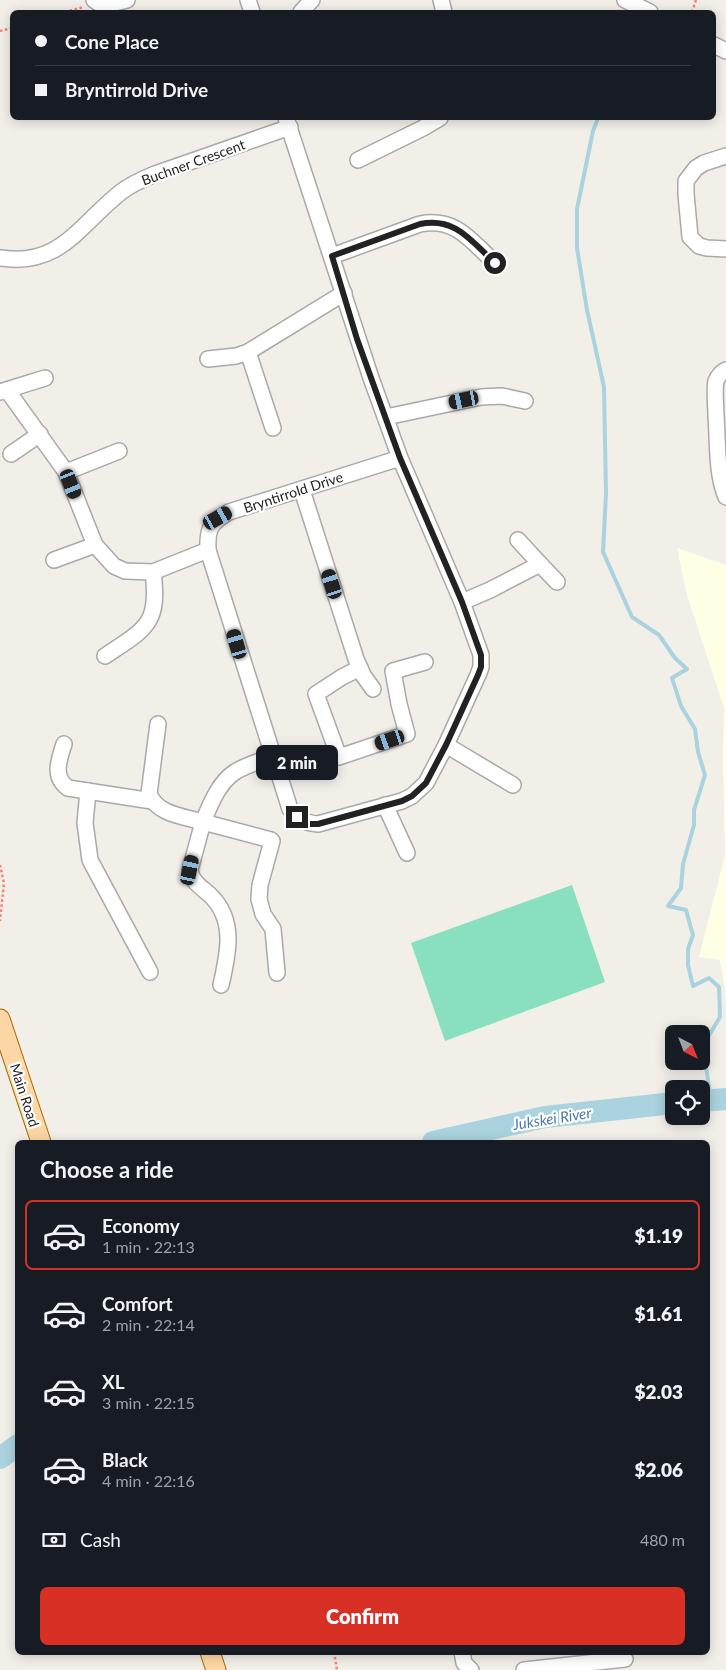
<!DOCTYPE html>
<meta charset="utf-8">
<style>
:root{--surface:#171b24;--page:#20242c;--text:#f1f3f6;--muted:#9ea1a6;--line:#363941;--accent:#d93025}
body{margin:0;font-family:Lato,sans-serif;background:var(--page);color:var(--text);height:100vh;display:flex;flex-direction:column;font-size:19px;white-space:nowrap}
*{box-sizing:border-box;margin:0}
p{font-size:16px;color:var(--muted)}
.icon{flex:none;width:28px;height:28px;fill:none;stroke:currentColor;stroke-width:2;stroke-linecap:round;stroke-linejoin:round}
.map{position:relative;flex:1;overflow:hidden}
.drawer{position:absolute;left:15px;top:1140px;width:695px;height:515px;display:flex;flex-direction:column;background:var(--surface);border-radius:8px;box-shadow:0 2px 12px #0003}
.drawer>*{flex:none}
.hud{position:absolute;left:10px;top:10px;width:706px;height:110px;border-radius:8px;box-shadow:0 2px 12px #0003;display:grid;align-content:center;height:110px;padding:0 25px;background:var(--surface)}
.needle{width:32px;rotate:138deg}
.controls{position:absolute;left:665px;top:1025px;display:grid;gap:10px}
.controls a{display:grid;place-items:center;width:45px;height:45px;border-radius:8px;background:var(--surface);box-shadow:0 2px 12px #0003;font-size:25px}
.end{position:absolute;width:22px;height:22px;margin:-11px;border:6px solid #222;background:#fff;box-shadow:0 0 0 2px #fff}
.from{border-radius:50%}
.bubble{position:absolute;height:35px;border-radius:8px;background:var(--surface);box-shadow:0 2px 12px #0003;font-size:16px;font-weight:800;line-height:35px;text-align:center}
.car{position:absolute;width:15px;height:30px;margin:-15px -8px;border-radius:6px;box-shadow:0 0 4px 1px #0007;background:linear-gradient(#222 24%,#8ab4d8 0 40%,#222 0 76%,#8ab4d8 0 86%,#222 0)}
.hud b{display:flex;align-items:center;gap:18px;height:48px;font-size:19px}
.hud b+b{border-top:1px solid var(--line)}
.hud i{width:12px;height:12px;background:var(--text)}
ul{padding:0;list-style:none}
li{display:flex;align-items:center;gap:15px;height:70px;margin:0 10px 8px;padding:0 15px;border:2px solid transparent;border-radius:8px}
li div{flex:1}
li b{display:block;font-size:19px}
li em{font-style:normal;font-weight:800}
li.selected{border-color:var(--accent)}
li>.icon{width:45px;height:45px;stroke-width:1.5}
h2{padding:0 25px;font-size:22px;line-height:60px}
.pay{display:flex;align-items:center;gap:12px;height:55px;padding:0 25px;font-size:19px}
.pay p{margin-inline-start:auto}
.button{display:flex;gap:10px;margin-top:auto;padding:10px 25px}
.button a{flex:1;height:58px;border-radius:8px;background:var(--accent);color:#fff;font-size:20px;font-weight:800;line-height:58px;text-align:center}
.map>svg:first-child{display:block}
.education{fill:#ffffe5}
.pitch{fill:#88e0be}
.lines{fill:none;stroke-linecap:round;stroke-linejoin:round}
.stream{stroke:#aad3df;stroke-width:4}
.river{stroke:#aad3df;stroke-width:22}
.minor-casing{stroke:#a9a9a9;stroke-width:18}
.major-casing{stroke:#a06b00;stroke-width:21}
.path{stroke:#fa8072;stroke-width:2.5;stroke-dasharray:2.5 2.5;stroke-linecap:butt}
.minor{stroke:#fff;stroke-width:15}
.major{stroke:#fcd6a4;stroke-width:19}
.route{stroke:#222;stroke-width:6}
.labels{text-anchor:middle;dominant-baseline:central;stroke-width:4.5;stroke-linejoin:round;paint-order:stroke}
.street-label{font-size:14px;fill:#222;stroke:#fff}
.water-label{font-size:15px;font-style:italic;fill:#4a7aab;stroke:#fff}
</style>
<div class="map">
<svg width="726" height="1670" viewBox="0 0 726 1670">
<rect width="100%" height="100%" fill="#f2efe9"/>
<path class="education" d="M677,548L726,565V996L720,960L699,957L725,855L723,760L724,708L687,595Z"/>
<path class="pitch" d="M572,885L605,982L445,1041L411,943Z"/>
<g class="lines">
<path class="stream" d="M598,118L593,131L577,209V248L587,310L604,387L606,494L603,552L632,617L659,635L675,658L687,669L672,678L681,706L695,729L698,752L705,775L694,810V825L683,864L681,888L668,906L686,910L693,935L688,949V965L693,986L709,978L719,987L720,1017L708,1037L705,1060L711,1100"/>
<g class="river">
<path d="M701,1101L726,1099"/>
<path d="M433,1142L545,1117L674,1103"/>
<path d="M0,1458L18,1445"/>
</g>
<defs>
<g id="minor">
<path d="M94,0L103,6L127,0"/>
<path d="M248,0L252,12"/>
<path d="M441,0L444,12"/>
<path d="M625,0L650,12"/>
<path d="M301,12L312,0"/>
<path d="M714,45L726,51"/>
<path d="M286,118L371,378L400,458L462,602L481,655V667L478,675L446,745L426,783L412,796L402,801L318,824C305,823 298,819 290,809L208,550C207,529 210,523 229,512L400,458"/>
<path d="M726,156L704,163L696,168L686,181V194L690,237L699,246L707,248L726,249"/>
<path d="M358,160L423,128L440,118"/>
<path d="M332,256L420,224C456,217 471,241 495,263"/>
<path d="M0,258C61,267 79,225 121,192C131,184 143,179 155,174L290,127"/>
<path d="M248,352L273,428"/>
<path d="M208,359L236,356L248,352L344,293"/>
<path d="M726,370C722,372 718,376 716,381C714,391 716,406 716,416C718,441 716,474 726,497"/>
<path d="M7,390L66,472L95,545L114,566L125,571L153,572L208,550"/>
<path d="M0,392L45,378"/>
<path d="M386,417L481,397L502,396L525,401"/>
<path d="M11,454L40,434"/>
<path d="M66,472L119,451"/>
<path d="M302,490L356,659L363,675L373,689"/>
<path d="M518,540L540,564"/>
<path d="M54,560L95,545"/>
<path d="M462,602L490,590L540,564L557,582"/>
<path d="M105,656C145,629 160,625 153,572"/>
<path d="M360,668L342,677L316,694L339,757L407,734L399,704L393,671L425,662"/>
<path d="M158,724L149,794C158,815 183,816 203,822C210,805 219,782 235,772C246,765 260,761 272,757"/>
<path d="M64,744C59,760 52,777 68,788L152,801"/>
<path d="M446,745L513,785"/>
<path d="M88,791L85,823L90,860L150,972"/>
<path d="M385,805L407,853"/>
<path d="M221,985C228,954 236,921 211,896C203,888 192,883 190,870L203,822L271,840L272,841L260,885L259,899L263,914L273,929L277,973"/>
<path d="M462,1652L464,1663L471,1670"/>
<path d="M524,1670L625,1659"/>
</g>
<g id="major">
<path d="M0,1019L41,1142"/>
<path d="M210,1652L216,1670"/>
</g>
</defs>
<use href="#minor" class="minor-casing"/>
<use href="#major" class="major-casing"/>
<g class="path">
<path d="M65,12L84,7"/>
<path d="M692,12L696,0"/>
<path d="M0,31L12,28"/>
<path d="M0,865L4,883L0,921"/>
<path d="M334,1652L337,1670"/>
</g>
<use href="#minor" class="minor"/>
<use href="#major" class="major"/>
</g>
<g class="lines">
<path class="route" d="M297,817L308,824H318L402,801L412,796L426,783L446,745L478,675L481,667V655L462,602L400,458L357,339L332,256L420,224C456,217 471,241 495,263"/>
</g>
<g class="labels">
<g class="street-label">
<text transform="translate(193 162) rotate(-20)">Buchner Crescent</text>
<text transform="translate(293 492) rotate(-18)">Bryntirrold Drive</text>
<text transform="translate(25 1095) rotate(72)">Main Road</text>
</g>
<g class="water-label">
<text transform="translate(552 1118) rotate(-9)">Jukskei River</text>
</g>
</g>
</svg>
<div class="controls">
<a><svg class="needle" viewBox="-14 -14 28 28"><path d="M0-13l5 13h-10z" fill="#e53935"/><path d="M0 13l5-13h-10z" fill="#9ea1a6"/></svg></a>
<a><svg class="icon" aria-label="locate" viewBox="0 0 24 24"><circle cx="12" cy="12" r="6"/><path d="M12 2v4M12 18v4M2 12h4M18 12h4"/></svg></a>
</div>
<i class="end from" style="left:495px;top:263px"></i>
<i class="end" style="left:297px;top:817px"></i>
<div class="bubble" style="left:256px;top:745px;width:82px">2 min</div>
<i class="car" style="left:464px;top:400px;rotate:258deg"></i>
<i class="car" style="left:71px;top:484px;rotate:158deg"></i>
<i class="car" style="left:218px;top:518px;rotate:61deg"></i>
<i class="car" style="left:332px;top:584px;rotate:342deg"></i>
<i class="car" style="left:237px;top:644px;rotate:343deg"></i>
<i class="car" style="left:390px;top:740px;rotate:251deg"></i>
<i class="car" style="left:190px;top:870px;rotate:12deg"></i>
<div class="hud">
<b><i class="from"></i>Cone Place</b>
<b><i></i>Bryntirrold Drive</b>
</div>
<section class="drawer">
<h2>Choose a ride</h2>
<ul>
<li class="selected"><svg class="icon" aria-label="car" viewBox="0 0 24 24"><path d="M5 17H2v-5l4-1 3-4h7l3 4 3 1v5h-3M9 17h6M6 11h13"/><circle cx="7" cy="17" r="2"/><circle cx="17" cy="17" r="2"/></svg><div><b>Economy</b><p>1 min · 22:13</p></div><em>$1.19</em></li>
<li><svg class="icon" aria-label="car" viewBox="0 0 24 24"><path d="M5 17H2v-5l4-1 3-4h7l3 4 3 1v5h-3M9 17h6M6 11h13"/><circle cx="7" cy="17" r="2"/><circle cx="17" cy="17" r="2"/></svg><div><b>Comfort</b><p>2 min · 22:14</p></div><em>$1.61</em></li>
<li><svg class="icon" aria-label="car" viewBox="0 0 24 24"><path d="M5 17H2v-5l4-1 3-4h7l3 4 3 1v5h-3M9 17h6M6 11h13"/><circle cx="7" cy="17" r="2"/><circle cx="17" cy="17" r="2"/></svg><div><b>XL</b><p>3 min · 22:15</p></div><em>$2.03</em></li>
<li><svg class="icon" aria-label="car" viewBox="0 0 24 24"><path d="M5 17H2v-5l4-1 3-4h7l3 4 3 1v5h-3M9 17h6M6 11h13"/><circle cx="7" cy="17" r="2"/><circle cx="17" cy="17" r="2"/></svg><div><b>Black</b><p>4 min · 22:16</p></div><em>$2.06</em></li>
</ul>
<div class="pay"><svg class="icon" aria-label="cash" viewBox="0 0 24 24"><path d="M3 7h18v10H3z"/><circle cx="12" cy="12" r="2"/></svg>Cash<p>480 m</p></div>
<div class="button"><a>Confirm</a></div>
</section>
</div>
